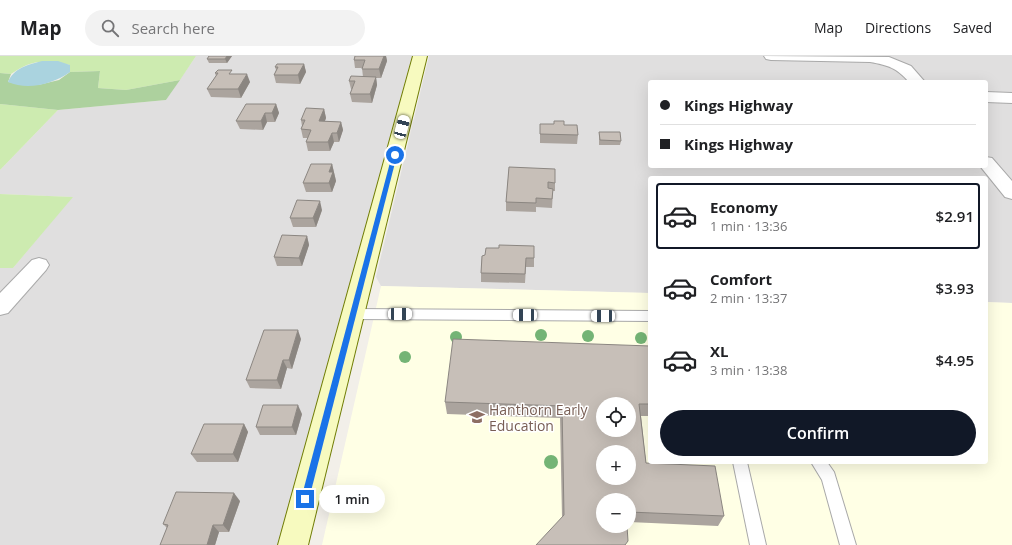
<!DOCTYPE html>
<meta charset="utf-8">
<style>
:root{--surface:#fff;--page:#f2f2f2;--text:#202124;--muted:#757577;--line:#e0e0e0;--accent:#111827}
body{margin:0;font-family:"Open Sans",sans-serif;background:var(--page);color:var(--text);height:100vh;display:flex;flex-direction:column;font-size:15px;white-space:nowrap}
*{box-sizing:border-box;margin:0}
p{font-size:13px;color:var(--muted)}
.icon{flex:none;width:22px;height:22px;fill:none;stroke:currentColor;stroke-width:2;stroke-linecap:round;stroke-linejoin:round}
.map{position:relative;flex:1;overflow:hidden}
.sheet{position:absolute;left:648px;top:120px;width:340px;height:288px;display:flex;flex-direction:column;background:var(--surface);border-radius:4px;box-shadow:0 4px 16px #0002}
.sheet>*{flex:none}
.banner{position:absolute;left:648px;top:24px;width:340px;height:88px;border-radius:4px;box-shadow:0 4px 16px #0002;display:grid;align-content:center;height:88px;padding:0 12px;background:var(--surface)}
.tools{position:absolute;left:596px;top:341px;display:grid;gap:8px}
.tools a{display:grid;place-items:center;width:40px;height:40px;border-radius:50%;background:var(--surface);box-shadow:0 4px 16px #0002;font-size:20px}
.end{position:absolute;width:18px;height:18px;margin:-9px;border:5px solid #1a73e8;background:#fff;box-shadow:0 0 0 2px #fff}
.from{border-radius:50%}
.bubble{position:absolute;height:28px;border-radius:14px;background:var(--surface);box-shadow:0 4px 16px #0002;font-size:13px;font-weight:600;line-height:28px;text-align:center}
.car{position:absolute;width:12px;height:24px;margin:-12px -6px;border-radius:5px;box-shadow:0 0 3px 1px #0007;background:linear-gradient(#fff 24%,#345 0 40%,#fff 0 76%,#345 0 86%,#fff 0)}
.banner b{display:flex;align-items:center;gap:14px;height:38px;font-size:15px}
.banner b+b{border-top:1px solid var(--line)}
.banner i{width:10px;height:10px;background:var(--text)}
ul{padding:7px 0 0;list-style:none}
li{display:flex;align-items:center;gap:12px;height:66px;margin:0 8px 6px;padding:0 4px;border:2px solid transparent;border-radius:4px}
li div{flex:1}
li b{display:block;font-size:15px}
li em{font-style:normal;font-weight:600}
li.current{border-color:var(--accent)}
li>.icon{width:36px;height:36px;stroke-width:1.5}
.button{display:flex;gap:8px;margin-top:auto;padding:8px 12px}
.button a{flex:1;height:46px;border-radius:24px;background:var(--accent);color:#fff;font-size:16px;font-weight:600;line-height:46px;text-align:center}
header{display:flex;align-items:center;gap:24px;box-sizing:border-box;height:56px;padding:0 20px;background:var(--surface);border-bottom:1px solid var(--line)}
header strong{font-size:19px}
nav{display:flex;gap:22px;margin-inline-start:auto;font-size:14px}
.search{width:280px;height:36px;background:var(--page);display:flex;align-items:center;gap:10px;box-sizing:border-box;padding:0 14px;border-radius:22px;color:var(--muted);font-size:15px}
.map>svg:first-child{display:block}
.residential{fill:#e0dfdf;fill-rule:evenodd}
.education{fill:#ffffe5;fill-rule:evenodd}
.grass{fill:#cdebb0}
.forest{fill:#add19e}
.water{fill:#aad3df}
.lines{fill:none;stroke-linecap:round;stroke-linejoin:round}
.lane-casing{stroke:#a9a9a9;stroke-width:2}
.street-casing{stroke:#a9a9a9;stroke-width:2}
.secondary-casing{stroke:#707d05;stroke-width:2}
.lane{fill:#fff;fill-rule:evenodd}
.street{fill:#fff;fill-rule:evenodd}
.secondary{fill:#f7fabf;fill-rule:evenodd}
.tree{fill:#74b475}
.wall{fill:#aba49e}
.shaded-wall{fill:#8b8681}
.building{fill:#c7bfb8;stroke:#8b8681;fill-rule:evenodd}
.route{fill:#1a73e8}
.labels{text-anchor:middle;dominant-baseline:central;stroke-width:3;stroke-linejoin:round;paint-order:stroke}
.education-label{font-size:14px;fill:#785e54;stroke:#fff;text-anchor:start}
</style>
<header>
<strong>Map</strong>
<div class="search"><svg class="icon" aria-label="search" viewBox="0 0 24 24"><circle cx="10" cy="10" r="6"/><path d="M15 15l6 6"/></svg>Search here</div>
<nav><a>Map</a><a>Directions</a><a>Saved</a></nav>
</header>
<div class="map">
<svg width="1012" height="489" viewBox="0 0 1012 489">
<rect width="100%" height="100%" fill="#f2efe9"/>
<g class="residential">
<path d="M196,0H412L279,489H0V212H13L72,141L0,138V114L58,54L166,44Z"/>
<path d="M429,0H1012V247L986,246V122H650V237L381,230L376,221ZM650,26H986V110H650Z"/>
</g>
<path class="education" d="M381,230L650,237V406H986V246L1012,247V489H322ZM603,348H629V374H603ZM603,396H629V422H603ZM603,444H629V470H603Z"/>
<g class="grass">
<path d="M0,0H196L180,24L126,34L98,32L100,15L70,16V9C43,5 35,2 11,18L0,17Z"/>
<path d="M0,48L58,54L0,114Z"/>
<path d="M0,138L73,141L13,212H0Z"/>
</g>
<path class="forest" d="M100,15L98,32L126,34L180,24L166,44L58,54L0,48V17L11,18L8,26L38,29L59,24L70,16Z"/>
<path class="water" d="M42,5H58L70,9V16C53,28 28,35 8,26C14,12 27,9 42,5Z"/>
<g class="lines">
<defs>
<g id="lane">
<path d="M354,253L650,255V265L354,263L350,261L348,258L350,255Z"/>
<path d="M733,406H747L766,489H750Z"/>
<path d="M811,406H827L834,416L856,489H840L822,424Z"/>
</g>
<g id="street">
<path d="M764,0L889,1L911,10L925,26H909C897,12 888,9 870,6L771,4L766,3Z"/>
<path d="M986,36L1012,37V47L986,46Z"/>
<path d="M986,101L992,102L1012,125V143L1005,141L980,110H986Z"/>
<path d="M39,202L46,204L49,209L46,214L8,257L0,259V237L32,204Z"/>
</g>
<path id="secondary" d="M413,0H427L308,489H278Z"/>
</defs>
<use href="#lane" class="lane-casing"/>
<use href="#street" class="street-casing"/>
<use href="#secondary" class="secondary-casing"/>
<use href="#lane" class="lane"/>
<use href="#street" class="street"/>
<use href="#secondary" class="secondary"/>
</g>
<g class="tree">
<circle cx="541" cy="279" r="6"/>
<circle cx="588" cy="280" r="6"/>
<circle cx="456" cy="281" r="6"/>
<circle cx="641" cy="282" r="6"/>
<circle cx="405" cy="301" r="6"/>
<circle cx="551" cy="406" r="7"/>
</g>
<g class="wall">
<path d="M209,0H232L227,7H209L207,3Z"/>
<path d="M355,0H386L387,5L381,22H376L377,29L372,47L352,46L350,38L352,33H351L349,25L363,21L362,12H355L354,4Z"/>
<path d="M304,8L306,16L300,28L276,27L274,19L276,14L275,11Z"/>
<path d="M215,17L233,18L250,26L241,42L211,41L207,33L216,20Z"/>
<path d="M276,48L279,57L275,66H267L263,74L240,73L236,65Z"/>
<path d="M324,53L326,62L325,65L341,66L343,74L339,86H334L330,95H308L306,86L308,82H303L301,73L302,70L301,64Z"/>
<path d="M540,68L564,69L578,79L577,88L540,87Z"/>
<path d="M599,76L621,85L620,89H599Z"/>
<path d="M332,108L336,125L332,136H306L303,127Z"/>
<path d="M509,111L555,127V135H553L552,152L536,151V156L506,155V146Z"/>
<path d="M322,154L316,171H293L290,162Z"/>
<path d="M307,180L309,189L302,210H277L274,201Z"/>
<path d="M482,200L534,202V211H526L525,227L481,226V217Z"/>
<path d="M301,283L292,313L287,312L281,333L250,332L246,324Z"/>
<path d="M650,290V360H641L646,407L724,460L718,470L629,466V444L562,461L560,362L447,358L445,346Z"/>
<path d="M302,358L296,379H260L256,371Z"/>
<path d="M244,368L248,376L238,406H197L191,398Z"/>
<path d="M240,445L229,476H219L215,489H160L167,472L163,468Z"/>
</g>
<g class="shaded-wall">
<path d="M227,0H232L227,7L225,3Z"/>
<path d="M384,0H386L387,5L381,22L379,13Z"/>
<path d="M304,8L306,16L300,28L298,19Z"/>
<path d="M247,18L250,26L241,42L238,33Z"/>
<path d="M376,21L377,29L372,47L370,38Z"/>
<path d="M276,48L279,57L275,66L272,57Z"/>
<path d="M324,53L326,62L321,74L319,65Z"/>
<path d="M265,57L267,66L263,74L261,65Z"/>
<path d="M341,66L343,74L339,86L337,77Z"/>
<path d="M332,77L334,86L330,95L328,86Z"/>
<path d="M332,108L336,125L332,136L329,127V116Z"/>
<path d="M320,145L322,154L316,171L313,162Z"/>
<path d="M307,180L309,189L302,210L299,202Z"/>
<path d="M298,274L301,283L292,313L289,304Z"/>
<path d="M283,304L287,312L281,333L277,324Z"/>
<path d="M298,349L302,358L296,379L292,371Z"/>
<path d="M244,368L248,376L238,406L233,398Z"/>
<path d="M234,437L240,445L229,476L223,469Z"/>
<path d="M213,469L219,476L215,489H207Z"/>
</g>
<g class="building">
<path d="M209,0H227L225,3H207Z"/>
<path d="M355,0H384L379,13H362L365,4H354Z"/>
<path d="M277,8H304L298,19H274L278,11H275Z"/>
<path d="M218,14H232L229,18H247L238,33H207L218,17H215Z"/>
<path d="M351,20L376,21L370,38H350L355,25H349Z"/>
<path d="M246,48H276L272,57H265L261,65H236Z"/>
<path d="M306,52L324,53L319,65L341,66L337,77H332L328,86H306L311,74L301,73L305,64H301Z"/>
<path d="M554,65H564V69H577L578,79L540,78V68H554Z"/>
<path d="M599,76H620L621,85L600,84Z"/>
<path d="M311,108H332L329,116H333L329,127H303Z"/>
<path d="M509,111L555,113V127L548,126V132L553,133L552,143L536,142V147L506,146Z"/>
<path d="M297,144L320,145L313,162H290Z"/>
<path d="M282,179L307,180L299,202L274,201Z"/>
<path d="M499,189L534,190V202H526L525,218L481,217L482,200L485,199L486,192H499Z"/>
<path d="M264,274H298L289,304H283L277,324H246Z"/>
<path d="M453,283L650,290V348H639L646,407L715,410L724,460L629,456V444H603V470H627L628,485L625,489H536L564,459L562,350L445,346ZM603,348H629V374H603ZM603,396H629V422H603Z"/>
<path d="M263,349H298L292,371H256Z"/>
<path d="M204,368H244L233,398H191Z"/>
<path d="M176,436L234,437L223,469H213L207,489H160L168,469L163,468Z"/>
</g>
<path class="route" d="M395,98L397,99L309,443L305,447L301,443L392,99Z"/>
<defs>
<symbol id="school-bare" viewBox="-9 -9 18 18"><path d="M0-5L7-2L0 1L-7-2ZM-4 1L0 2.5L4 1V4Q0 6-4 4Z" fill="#8d6e63" stroke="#fff" stroke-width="2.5" paint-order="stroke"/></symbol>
</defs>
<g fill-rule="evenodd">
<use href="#school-bare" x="466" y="350" width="22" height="22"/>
</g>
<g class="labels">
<g class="education-label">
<text x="489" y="353">Hanthorn Early<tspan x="489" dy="16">Education</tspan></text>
</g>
</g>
</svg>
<div class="tools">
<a><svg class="icon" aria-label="locate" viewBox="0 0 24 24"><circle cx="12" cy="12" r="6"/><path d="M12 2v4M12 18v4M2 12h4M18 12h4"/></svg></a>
<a>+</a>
<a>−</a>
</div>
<i class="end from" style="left:395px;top:99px"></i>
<i class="end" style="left:305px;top:443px"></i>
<div class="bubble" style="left:319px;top:429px;width:66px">1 min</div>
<i class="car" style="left:402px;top:71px;rotate:15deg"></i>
<i class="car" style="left:400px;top:258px;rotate:90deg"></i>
<i class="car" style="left:525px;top:259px;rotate:270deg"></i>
<i class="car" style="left:603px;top:260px;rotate:270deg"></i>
<div class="banner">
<b><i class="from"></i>Kings Highway</b>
<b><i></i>Kings Highway</b>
</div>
<section class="sheet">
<ul>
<li class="current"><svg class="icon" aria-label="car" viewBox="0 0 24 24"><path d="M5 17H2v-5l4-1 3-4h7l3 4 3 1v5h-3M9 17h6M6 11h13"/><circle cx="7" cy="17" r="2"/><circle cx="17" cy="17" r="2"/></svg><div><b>Economy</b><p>1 min · 13:36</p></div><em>$2.91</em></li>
<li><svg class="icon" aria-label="car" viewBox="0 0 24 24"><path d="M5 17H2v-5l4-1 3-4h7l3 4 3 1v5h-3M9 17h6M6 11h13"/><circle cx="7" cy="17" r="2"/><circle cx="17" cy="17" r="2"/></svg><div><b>Comfort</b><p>2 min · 13:37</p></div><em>$3.93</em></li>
<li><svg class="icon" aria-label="car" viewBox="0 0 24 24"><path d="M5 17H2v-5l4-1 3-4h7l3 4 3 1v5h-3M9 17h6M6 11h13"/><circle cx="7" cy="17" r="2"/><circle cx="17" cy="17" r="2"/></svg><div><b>XL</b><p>3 min · 13:38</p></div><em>$4.95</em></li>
</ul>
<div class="button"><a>Confirm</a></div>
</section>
</div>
